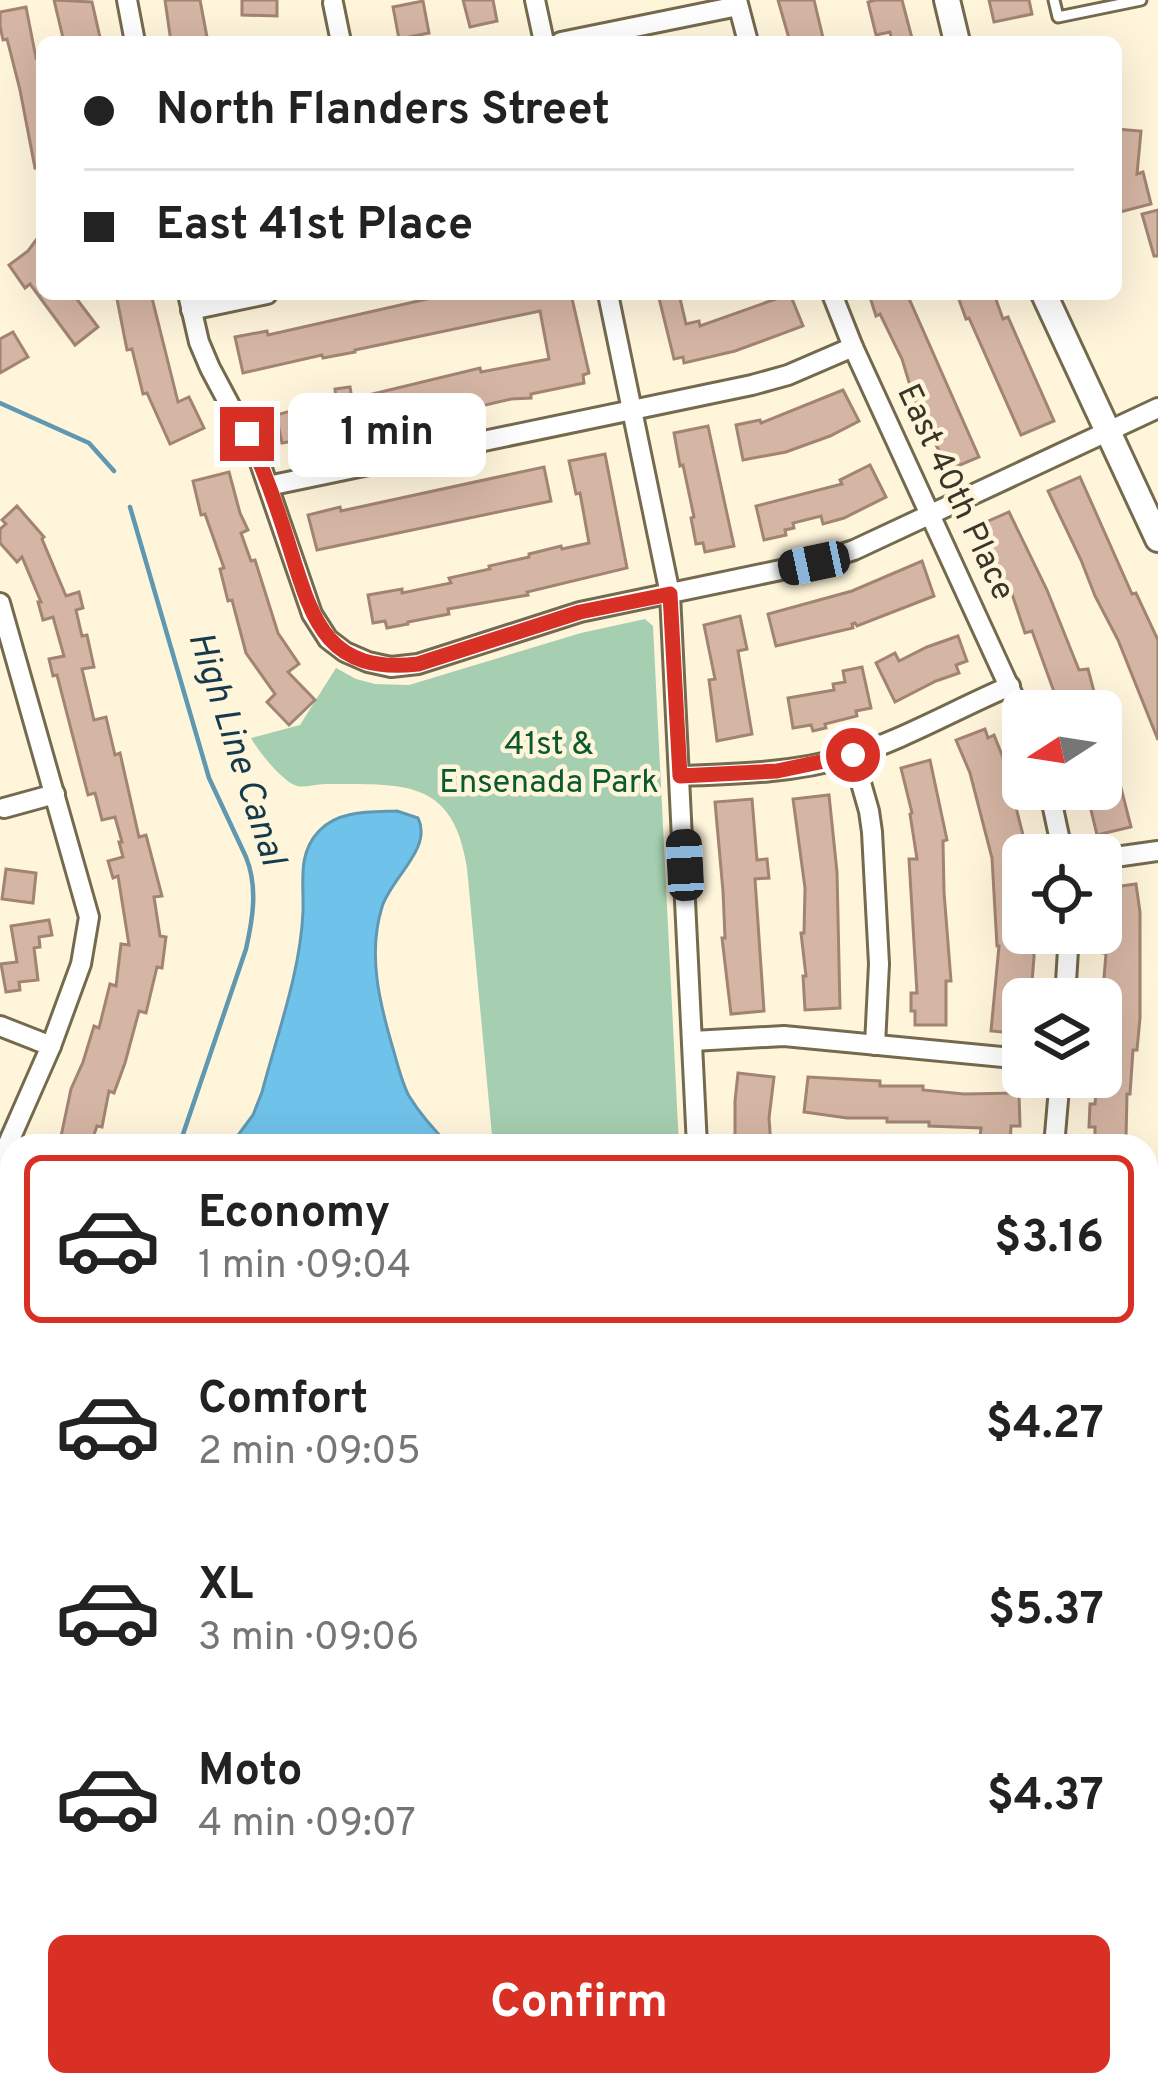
<!DOCTYPE html>
<meta charset="utf-8">
<style>
:root{--surface:#fff;--page:#f2f2f2;--text:#222;--muted:#767676;--line:#e0e0e0;--accent:#d93025}
body{margin:0;font-family:Overpass,sans-serif;background:var(--page);color:var(--text);height:100vh;display:flex;flex-direction:column;font-size:45px;white-space:nowrap}
*{box-sizing:border-box;margin:0}
p{font-size:39px;color:var(--muted)}
.icon{flex:none;width:66px;height:66px;fill:none;stroke:currentColor;stroke-width:2;stroke-linecap:round;stroke-linejoin:round}
.map{position:relative;flex:1;overflow:hidden}
.sheet{position:absolute;left:0px;top:1134px;width:1158px;height:963px;display:flex;flex-direction:column;background:var(--surface);border-radius:36px 36px 0 0;box-shadow:0 12px 48px #0002}
.sheet>*{flex:none}
.top-card{position:absolute;left:36px;top:36px;width:1086px;height:264px;border-radius:18px;box-shadow:0 12px 48px #0002;display:grid;align-content:center;height:264px;padding:0 48px;background:var(--surface)}
.needle{width:78px;rotate:258deg}
.fabs{position:absolute;left:1002px;top:690px;display:grid;gap:24px}
.fabs a{display:grid;place-items:center;width:120px;height:120px;border-radius:18px;background:var(--surface);box-shadow:0 12px 48px #0002;font-size:60px}
.end{position:absolute;width:54px;height:54px;margin:-27px;border:15px solid #d93025;background:#fff;box-shadow:0 0 0 6px #fff}
.from{border-radius:50%}
.bubble{position:absolute;height:84px;border-radius:18px;background:var(--surface);box-shadow:0 12px 48px #0002;font-size:39px;font-weight:700;line-height:84px;text-align:center}
.car{position:absolute;width:36px;height:72px;margin:-36px -18px;border-radius:15px;box-shadow:0 0 9px 3px #0007;background:linear-gradient(#222 24%,#8ab4d8 0 40%,#222 0 76%,#8ab4d8 0 86%,#222 0)}
.top-card b{display:flex;align-items:center;gap:42px;height:114px;font-size:45px}
.top-card b+b{border-top:3px solid var(--line)}
.top-card i{width:30px;height:30px;background:var(--text)}
ul{padding:21px 0 0;list-style:none}
li{display:flex;align-items:center;gap:36px;height:168px;margin:0 24px 18px;padding:0 24px;border:6px solid transparent;border-radius:18px}
li div{flex:1}
li b{display:block;font-size:45px}
li em{font-style:normal;font-weight:700}
li.selected{border-color:var(--accent)}
li>.icon{width:108px;height:108px;stroke-width:1.5}
.action{display:flex;gap:24px;margin-top:auto;padding:24px 48px}
.action a{flex:1;height:138px;border-radius:18px;background:var(--accent);color:#fff;font-size:48px;font-weight:700;line-height:138px;text-align:center}
.map>svg:first-child{display:block}
.education{fill:#fbe4f0}
.green{fill:#a6ceb0}
.water{fill:#6fc2ea;stroke:#5f98b0;stroke-width:3}
.lines{fill:none;stroke-linecap:round;stroke-linejoin:round}
.stream{stroke:#5f98b0;stroke-width:4.5}
.building{fill:#d5b5a3;stroke:#a28473;stroke-width:3}
.service-casing{stroke:#746a4d;stroke-width:15}
.minor-casing{stroke:#746a4d;stroke-width:24}
.tertiary-casing{stroke:#746a4d;stroke-width:30}
.service{stroke:#fff;stroke-width:9}
.minor{stroke:#fff;stroke-width:18}
.tertiary{stroke:#fff;stroke-width:24}
.route{stroke:#d93025;stroke-width:15}
.labels{text-anchor:middle;dominant-baseline:central;stroke-width:9;stroke-linejoin:round;paint-order:stroke}
.street-label{font-size:33px;fill:#3a3529;stroke:#fff5db}
.park-label{font-size:33px;fill:#095a2e;stroke:#fff5db}
.water-label{font-size:36px;font-style:italic;fill:#143a4b;stroke:#fff5db}
</style>
<div class="map">
<svg width="1158" height="2095" viewBox="0 0 1158 2095">
<rect width="100%" height="100%" fill="#fff5db"/>
<path class="education" d="M790,2085H1094L1097,2095H793Z"/>
<g class="green">
<path d="M645,619L653,626L679,1146H493L467,868C453,776 401,785 325,784C316,784 305,788 297,786C283,782 258,751 251,738L300,725L336,668L356,679L375,684L409,685L581,633Z"/>
<path d="M668,2085H790L793,2095H669Z"/>
<path d="M955,2085H1083L1085,2095H957Z"/>
</g>
<path class="water" d="M397,811L418,818C433,848 391,878 382,907C367,955 380,1005 394,1052C398,1066 402,1083 409,1096C420,1114 435,1131 450,1146H230L253,1115L262,1092C277,1035 301,970 303,911C304,883 297,854 319,831C338,810 371,812 397,811Z"/>
<g class="lines">
<g class="stream">
<path d="M0,403L89,443L114,471"/>
<path d="M130,507L209,778L246,857C258,887 253,918 246,949L179,1146"/>
<path d="M1147,1653L1158,1667"/>
</g>
</g>
<g class="building">
<path d="M54,0L92,2L101,42H64Z"/>
<path d="M165,0H200L207,37L171,42Z"/>
<path d="M242,0H277V16L242,15Z"/>
<path d="M463,0H493L497,21L470,27Z"/>
<path d="M778,0H814L824,42H790Z"/>
<path d="M876,0H902L913,42H892L890,32L876,35L868,2Z"/>
<path d="M989,0H1029L1032,14L994,22Z"/>
<path d="M423,1L429,33L399,39L393,7Z"/>
<path d="M26,7L36,58L42,56V167L35,168L20,90L7,39L3,40L0,26V12Z"/>
<path d="M1116,129L1141,131L1137,174L1143,172L1151,204L1116,213Z"/>
<path d="M1158,210V256H1154L1142,214Z"/>
<path d="M42,232V294H73L98,327L75,345L30,284L25,288L9,265L28,251Z"/>
<path d="M116,294H151L178,402L189,397L204,428L170,444L147,393L143,394L132,349L127,350Z"/>
<path d="M449,294H571L589,373L583,375L584,383L531,394V398L511,399L417,421L316,440L295,446L294,441L282,443L276,415L336,399L335,389L350,387L352,399L480,368L481,372L549,359L540,311L355,350V352L323,358L322,355L243,373L235,337L267,331L268,335Z"/>
<path d="M658,294H679L686,324L699,321L700,326L790,294L803,326L735,351L684,363L683,357L674,359Z"/>
<path d="M869,294H907L979,457L953,468L948,456L943,459L915,402L902,359L880,314L876,316Z"/>
<path d="M957,294H994L1003,319L1008,317L1054,421L1021,435L969,318L966,319Z"/>
<path d="M13,332L28,357L0,373V339Z"/>
<path d="M843,390L859,421L830,436L786,452L743,460L736,425L760,420L761,423Z"/>
<path d="M708,426L734,546L705,552L703,543L696,544L691,518L694,517L683,465L680,466L674,433Z"/>
<path d="M605,454L627,568L527,592L528,595L448,609L449,614L408,622V624L387,628L385,621L373,623L368,595L402,589V593L451,583L449,578L490,569L489,566L529,557V554L561,546L562,549L589,543L580,493L576,494L569,461Z"/>
<path d="M870,465L886,497L844,518L823,524L821,516L793,523L794,528L785,530L786,535L764,540L756,506L842,484L840,480Z"/>
<path d="M544,467L551,501L317,550L308,515L340,507L341,511Z"/>
<path d="M229,472L240,513L248,530L241,533L251,561L255,560L278,633L299,664L288,672L315,700L289,725L267,702L275,694L246,653L232,600L228,601L220,569L224,568L205,514L201,515L193,481Z"/>
<path d="M1080,477L1132,594L1136,593L1158,640V740L1118,640L1095,596L1081,560L1048,491Z"/>
<path d="M17,506L44,537L42,539L66,596L79,592L83,608L76,610L82,636L87,635L94,667L82,669L94,720L106,717L115,755L120,753L139,837L146,835L162,896L154,897L160,936L166,937L162,968L157,967L146,1013L139,1011L125,1063L114,1093L109,1091L102,1127L97,1126L90,1146H59L71,1089L83,1062L94,1026L99,1028L110,984L116,986L121,944L129,945L118,876L113,878L108,861L123,857L119,842H122L115,817L102,820L95,793L88,795L57,675L53,676L49,659L64,656L53,617L43,620L38,602H41L22,557L17,562L0,543V529L6,524L2,520Z"/>
<path d="M1009,512L1047,590L1079,670L1088,669L1096,699L1067,711H1061L1032,631L1025,633L1010,588L1005,590L977,526Z"/>
<path d="M922,561L934,596L857,626L855,623L852,624L853,628L776,646L768,614L852,591Z"/>
<path d="M740,616L747,649L738,651L752,734L717,741L709,680L715,679L704,625Z"/>
<path d="M958,636L967,661L956,665L959,673L936,681L895,702L876,663L895,653L899,661L927,647Z"/>
<path d="M862,667L871,708L856,711L857,716L825,724L826,728L813,731L811,725L793,728L788,698L834,690L833,684L845,682L843,671Z"/>
<path d="M985,729L988,738L994,735L1004,760L1027,851L1023,852V933H1033L1034,957L1031,994L1023,993V1034L991,1031L999,946H997L992,858L970,773L956,740Z"/>
<path d="M1106,729L1131,827L1097,835L1086,789H1101V730Z"/>
<path d="M930,760L947,840L943,841L944,892L951,981H946V1025H915V1011H911V993H917L909,859H917L910,814L912,813L901,768Z"/>
<path d="M829,795L837,872L840,1008L805,1010L803,976H806L801,933H804L805,888L793,799Z"/>
<path d="M752,799L757,860L767,859L769,878L755,879L764,1011L731,1014L722,938H725L723,891L715,802Z"/>
<path d="M6,869L36,873L33,903L2,899Z"/>
<path d="M1136,884L1140,912V1018L1137,1050H1133L1130,1094H1127L1126,1138L1095,1137V1127H1089L1090,1104H1095L1097,1077H1101V1015L1106,953H1103V928H1111L1106,888Z"/>
<path d="M49,920L52,935L39,937L40,947L34,948L38,980L19,982L20,990L6,992L1,964L17,962L11,926Z"/>
<path d="M738,1073L774,1077L769,1118L771,1146H735V1101Z"/>
<path d="M808,1077L880,1081V1086H923V1090L964,1094L1019,1093L1020,1126H1011L1010,1146H979L981,1128L929,1126V1122H887V1118H847L804,1112Z"/>
</g>
<g class="lines">
<defs>
<path id="service" d="M1054,0L1058,17L1141,0"/>
<g id="minor">
<path d="M127,0L135,42"/>
<path d="M535,0L544,42"/>
<path d="M737,0L748,42"/>
<path d="M333,3L341,42"/>
<path d="M561,42L738,6"/>
<path d="M188,294L199,342L210,368L259,460L312,614L328,639L345,652L368,662L391,667L418,664L580,612L814,563L854,550L1158,408"/>
<path d="M608,294L670,594L697,1146"/>
<path d="M832,294L853,347L1023,717"/>
<path d="M191,310L267,294"/>
<path d="M268,486L752,385L788,375L853,347"/>
<path d="M0,603L89,917L81,964L51,1046L3,1155L0,1186"/>
<path d="M853,755L869,811L872,832L879,964L875,1045"/>
<path d="M680,776C736,774 793,773 847,757C903,740 956,709 1010,686"/>
<path d="M1049,789L1063,855"/>
<path d="M4,808L55,794"/>
<path d="M1101,859L1158,851"/>
<path d="M1065,999L1069,933"/>
<path d="M0,1026L51,1046"/>
<path d="M693,1041L784,1036L1023,1059"/>
<path d="M1054,1146L1060,1077"/>
<path d="M0,1190L5,1246"/>
<path d="M0,1617L12,1635"/>
<path d="M0,1822L12,1812"/>
<path d="M0,1927L12,1937"/>
<path d="M251,2085L270,2095"/>
<path d="M649,2085L651,2095"/>
<path d="M102,2095L107,2085"/>
</g>
<g id="tertiary">
<path d="M947,0L957,42"/>
<path d="M1044,294L1158,539"/>
<path d="M0,1247L12,1246"/>
<path d="M1146,1273L1158,1274"/>
<path d="M1146,1568L1158,1542"/>
<path d="M1124,2085L1126,2095"/>
</g>
</defs>
<use href="#service" class="service-casing"/>
<use href="#minor" class="minor-casing"/>
<use href="#tertiary" class="tertiary-casing"/>
<use href="#service" class="service"/>
<use href="#minor" class="minor"/>
<use href="#tertiary" class="tertiary"/>
</g>
<g class="lines">
<path class="route" d="M247,434C263,467 276,504 287,539C311,614 322,675 418,664L580,612L670,594L680,776L777,771L853,755"/>
</g>
<g class="labels">
<g class="street-label">
<text transform="translate(954 493) rotate(65)">East 40th Place</text>
</g>
<g class="park-label">
<text x="549" y="746">41st &amp;<tspan x="549" dy="38">Ensenada Park</tspan></text>
</g>
<g class="water-label">
<text transform="translate(235 749) rotate(72)">High Line Canal</text>
</g>
</g>
</svg>
<div class="fabs">
<a><svg class="needle" viewBox="-14 -14 28 28"><path d="M0-13l5 13h-10z" fill="#e53935"/><path d="M0 13l5-13h-10z" fill="#767676"/></svg></a>
<a><svg class="icon" aria-label="locate" viewBox="0 0 24 24"><circle cx="12" cy="12" r="6"/><path d="M12 2v4M12 18v4M2 12h4M18 12h4"/></svg></a>
<a><svg class="icon" aria-label="layers" viewBox="0 0 24 24"><path d="M12 4l9 5-9 5-9-5zM3 14l9 5 9-5"/></svg></a>
</div>
<i class="end from" style="left:853px;top:755px"></i>
<i class="end" style="left:247px;top:434px"></i>
<div class="bubble" style="left:288px;top:393px;width:198px">1 min</div>
<i class="car" style="left:814px;top:563px;rotate:258deg"></i>
<i class="car" style="left:685px;top:865px;rotate:357deg"></i>
<div class="top-card">
<b><i class="from"></i>North Flanders Street</b>
<b><i></i>East 41st Place</b>
</div>
<section class="sheet">
<ul>
<li class="selected"><svg class="icon" aria-label="car" viewBox="0 0 24 24"><path d="M5 17H2v-5l4-1 3-4h7l3 4 3 1v5h-3M9 17h6M6 11h13"/><circle cx="7" cy="17" r="2"/><circle cx="17" cy="17" r="2"/></svg><div><b>Economy</b><p>1 min · 09:04</p></div><em>$3.16</em></li>
<li><svg class="icon" aria-label="car" viewBox="0 0 24 24"><path d="M5 17H2v-5l4-1 3-4h7l3 4 3 1v5h-3M9 17h6M6 11h13"/><circle cx="7" cy="17" r="2"/><circle cx="17" cy="17" r="2"/></svg><div><b>Comfort</b><p>2 min · 09:05</p></div><em>$4.27</em></li>
<li><svg class="icon" aria-label="car" viewBox="0 0 24 24"><path d="M5 17H2v-5l4-1 3-4h7l3 4 3 1v5h-3M9 17h6M6 11h13"/><circle cx="7" cy="17" r="2"/><circle cx="17" cy="17" r="2"/></svg><div><b>XL</b><p>3 min · 09:06</p></div><em>$5.37</em></li>
<li><svg class="icon" aria-label="car" viewBox="0 0 24 24"><path d="M5 17H2v-5l4-1 3-4h7l3 4 3 1v5h-3M9 17h6M6 11h13"/><circle cx="7" cy="17" r="2"/><circle cx="17" cy="17" r="2"/></svg><div><b>Moto</b><p>4 min · 09:07</p></div><em>$4.37</em></li>
</ul>
<div class="action"><a>Confirm</a></div>
</section>
</div>
